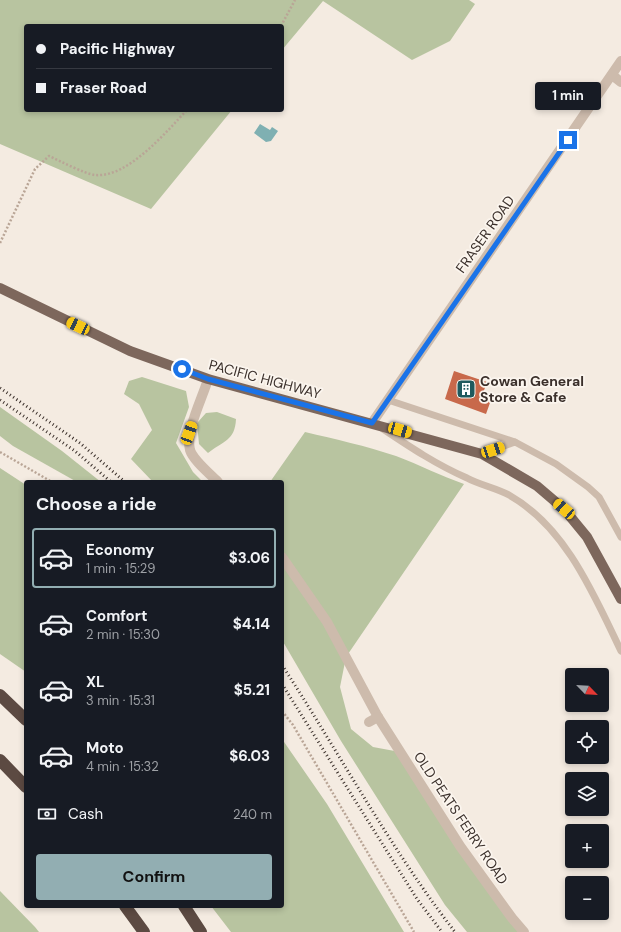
<!DOCTYPE html>
<meta charset="utf-8">
<style>
:root{--surface:#171b24;--page:#242831;--text:#f1f3f6;--muted:#9ea1a6;--line:#363941;--accent:#92aeb2}
body{margin:0;font-family:"DM Sans",sans-serif;background:var(--page);color:var(--text);height:100vh;display:flex;flex-direction:column;font-size:15px;white-space:nowrap}
*{box-sizing:border-box;margin:0}
p{font-size:13px;color:var(--muted)}
.icon{flex:none;width:22px;height:22px;fill:none;stroke:currentColor;stroke-width:2;stroke-linecap:round;stroke-linejoin:round}
.map{position:relative;flex:1;overflow:hidden}
.details{position:absolute;left:24px;top:480px;width:260px;height:428px;display:flex;flex-direction:column;background:var(--surface);border-radius:4px;box-shadow:0 2px 6px #0003}
.details>*{flex:none}
.top-card{position:absolute;left:24px;top:24px;width:260px;height:88px;border-radius:4px;box-shadow:0 2px 6px #0003;display:grid;align-content:center;height:88px;padding:0 12px;background:var(--surface)}
.needle{width:26px;rotate:115deg}
.fabs{position:absolute;left:565px;top:668px;display:grid;gap:8px}
.fabs a{display:grid;place-items:center;width:44px;height:44px;border-radius:4px;background:var(--surface);box-shadow:0 2px 6px #0003;font-size:20px}
.end{position:absolute;width:18px;height:18px;margin:-9px;border:5px solid #1a73e8;background:#fff;box-shadow:0 0 0 2px #fff}
.from{border-radius:50%}
.bubble{position:absolute;height:28px;border-radius:4px;background:var(--surface);box-shadow:0 2px 6px #0003;font-size:13px;font-weight:700;line-height:28px;text-align:center}
.car{position:absolute;width:12px;height:24px;margin:-12px -6px;border-radius:5px;box-shadow:0 0 3px 1px #0007;background:linear-gradient(#f5c518 24%,#345 0 40%,#f5c518 0 76%,#345 0 86%,#f5c518 0)}
.top-card b{display:flex;align-items:center;gap:14px;height:38px;font-size:15px}
.top-card b+b{border-top:1px solid var(--line)}
.top-card i{width:10px;height:10px;background:var(--text)}
ul{padding:0;list-style:none}
li{display:flex;align-items:center;gap:12px;height:60px;margin:0 8px 6px;padding:0 4px;border:2px solid transparent;border-radius:4px}
li div{flex:1}
li b{display:block;font-size:15px}
li em{font-style:normal;font-weight:700}
li.selected{border-color:var(--accent)}
li>.icon{width:36px;height:36px;stroke-width:1.5}
h2{padding:0 12px;font-size:18px;line-height:48px}
.pay{display:flex;align-items:center;gap:10px;height:44px;padding:0 12px;font-size:15px}
.pay p{margin-inline-start:auto}
.cta{display:flex;gap:8px;margin-top:auto;padding:8px 12px}
.cta a{flex:1;height:46px;border-radius:4px;background:var(--accent);color:#111;font-size:16px;font-weight:700;line-height:46px;text-align:center}
.map>svg:first-child{display:block}
.green{fill:#b8c4a0}
.water{fill:#7fb0b2}
.building{fill:#c8694b}
.lines{fill:none;stroke-linecap:round;stroke-linejoin:round}
.path{stroke:#b9a596;stroke-width:2.5;stroke-dasharray:2 2;stroke-linecap:butt}
.lane{stroke:#cdbbac;stroke-width:7}
.street{stroke:#cdbbac;stroke-width:10}
.primary{stroke:#7d675c;stroke-width:10}
.highway{stroke:#5c4a42;stroke-width:12}
.rail{stroke:#3b302b;stroke-width:3;stroke-dasharray:1 3;stroke-linecap:butt}
.route{stroke:#1a73e8;stroke-width:5}
.labels{text-anchor:middle;dominant-baseline:central;stroke-width:3.5;stroke-linejoin:round;paint-order:stroke}
.street-label{font-size:14px;fill:#3b302b;stroke:#fbf5ee}
.poi-label{font-size:14px;font-weight:bold;fill:#3b302b;stroke:#fbf5ee;text-anchor:start}
</style>
<div class="map">
<svg width="621" height="932" viewBox="0 0 621 932">
<rect width="100%" height="100%" fill="#f4ebe1"/>
<g class="green">
<path d="M0,0H469L475,4L450,41L412,60L323,1L282,50V26H26V110H232L151,209L0,144Z"/>
<path d="M142,377L186,391L189,407L176,443L193,472L203,482H153L131,459L152,430L139,404L124,394L129,381Z"/>
<path d="M0,407L62,451L101,482H77L13,446L0,436Z"/>
<path d="M217,412L236,419C235,441 223,441 208,453L199,444L197,423L206,413Z"/>
<path d="M305,432C335,439 366,446 396,456C420,465 441,476 464,484L346,657L340,687L351,729L373,747L400,752L524,932H467L445,905L341,741L282,640V482H270Z"/>
<path d="M0,468L26,485V672L0,654Z"/>
<path d="M282,739L327,804L404,932H231L211,906H282Z"/>
<path d="M0,891L35,927L39,932H0Z"/>
</g>
<path class="water" d="M260,124L270,130L272,127L278,131L271,141L266,142L254,133Z"/>
<path class="building" d="M454,371L487,382L482,396L491,400L486,414L445,399Z"/>
<g class="lines">
<g class="path">
<path d="M281,26L295,0"/>
<path d="M0,243L35,169L49,156C60,161 85,174 95,175C128,178 166,132 187,110"/>
<path d="M0,452L52,482"/>
<path d="M282,711L293,725L414,932"/>
</g>
<g class="lane">
<path d="M388,400L515,442"/>
<path d="M383,429C410,447 437,465 467,478C480,485 496,488 509,495C566,527 594,595 621,651"/>
<path d="M482,454L515,442L556,464L588,487L599,497L621,537"/>
</g>
<g class="street">
<path d="M612,75L621,82"/>
<path d="M208,379C203,397 185,431 190,450C193,460 210,474 218,482"/>
<path d="M372,423L621,61"/>
<path d="M282,557L327,622L378,717L460,846L512,918L524,932"/>
<path d="M369,722L378,717"/>
</g>
<path class="primary" d="M0,288L130,351L208,379L482,454L537,486L564,509L587,537L621,599"/>
<g class="highway">
<path d="M0,695L26,720"/>
<path d="M0,760L26,787"/>
<path d="M125,906L144,932"/>
<path d="M184,906L201,932"/>
</g>
<g class="rail">
<path d="M0,388L80,443L125,482"/>
<path d="M0,400L75,451L111,482"/>
<path d="M282,665C340,754 390,848 455,932"/>
<path d="M282,684L417,899L442,932"/>
</g>
</g>
<g class="lines">
<path class="route" d="M182,369L208,379L372,423L568,140"/>
</g>
<defs>
<symbol id="building-square" viewBox="-11 -11 22 22"><rect x="-9" y="-9" width="18" height="18" rx="4" fill="#1f5a5e" stroke="#fbf5ee"/><path d="M-4-6H4V6H1V3H-1V6H-4ZM-2.5-4.3h1.7v1.8h-1.7ZM.8-4.3h1.7v1.8H.8ZM-2.5-1h1.7V.8h-1.7ZM.8-1h1.7V.8H.8Z" fill="#fff"/></symbol>
</defs>
<g fill-rule="evenodd">
<use href="#building-square" x="455" y="378" width="22" height="22"/>
</g>
<g class="labels">
<g class="street-label">
<text transform="translate(485 234) rotate(-55)">FRASER ROAD</text>
<text transform="translate(265 379) rotate(15)">PACIFIC HIGHWAY</text>
<text transform="translate(461 818) rotate(56)">OLD PEATS FERRY ROAD</text>
</g>
<g class="poi-label">
<text x="480" y="381">Cowan General<tspan x="480" dy="16">Store &amp; Cafe</tspan></text>
</g>
</g>
</svg>
<div class="fabs">
<a><svg class="needle" viewBox="-14 -14 28 28"><path d="M0-13l5 13h-10z" fill="#e53935"/><path d="M0 13l5-13h-10z" fill="#9ea1a6"/></svg></a>
<a><svg class="icon" aria-label="locate" viewBox="0 0 24 24"><circle cx="12" cy="12" r="6"/><path d="M12 2v4M12 18v4M2 12h4M18 12h4"/></svg></a>
<a><svg class="icon" aria-label="layers" viewBox="0 0 24 24"><path d="M12 4l9 5-9 5-9-5zM3 14l9 5 9-5"/></svg></a>
<a>+</a>
<a>−</a>
</div>
<i class="end from" style="left:182px;top:369px"></i>
<i class="end" style="left:568px;top:140px"></i>
<div class="bubble" style="left:535px;top:82px;width:66px">1 min</div>
<i class="car" style="left:78px;top:326px;rotate:295deg"></i>
<i class="car" style="left:400px;top:430px;rotate:106deg"></i>
<i class="car" style="left:189px;top:433px;rotate:20deg"></i>
<i class="car" style="left:493px;top:450px;rotate:72deg"></i>
<i class="car" style="left:564px;top:509px;rotate:311deg"></i>
<div class="top-card">
<b><i class="from"></i>Pacific Highway</b>
<b><i></i>Fraser Road</b>
</div>
<section class="details">
<h2>Choose a ride</h2>
<ul>
<li class="selected"><svg class="icon" aria-label="car" viewBox="0 0 24 24"><path d="M5 17H2v-5l4-1 3-4h7l3 4 3 1v5h-3M9 17h6M6 11h13"/><circle cx="7" cy="17" r="2"/><circle cx="17" cy="17" r="2"/></svg><div><b>Economy</b><p>1 min · 15:29</p></div><em>$3.06</em></li>
<li><svg class="icon" aria-label="car" viewBox="0 0 24 24"><path d="M5 17H2v-5l4-1 3-4h7l3 4 3 1v5h-3M9 17h6M6 11h13"/><circle cx="7" cy="17" r="2"/><circle cx="17" cy="17" r="2"/></svg><div><b>Comfort</b><p>2 min · 15:30</p></div><em>$4.14</em></li>
<li><svg class="icon" aria-label="car" viewBox="0 0 24 24"><path d="M5 17H2v-5l4-1 3-4h7l3 4 3 1v5h-3M9 17h6M6 11h13"/><circle cx="7" cy="17" r="2"/><circle cx="17" cy="17" r="2"/></svg><div><b>XL</b><p>3 min · 15:31</p></div><em>$5.21</em></li>
<li><svg class="icon" aria-label="car" viewBox="0 0 24 24"><path d="M5 17H2v-5l4-1 3-4h7l3 4 3 1v5h-3M9 17h6M6 11h13"/><circle cx="7" cy="17" r="2"/><circle cx="17" cy="17" r="2"/></svg><div><b>Moto</b><p>4 min · 15:32</p></div><em>$6.03</em></li>
</ul>
<div class="pay"><svg class="icon" aria-label="cash" viewBox="0 0 24 24"><path d="M3 7h18v10H3z"/><circle cx="12" cy="12" r="2"/></svg>Cash<p>240 m</p></div>
<div class="cta"><a>Confirm</a></div>
</section>
</div>
